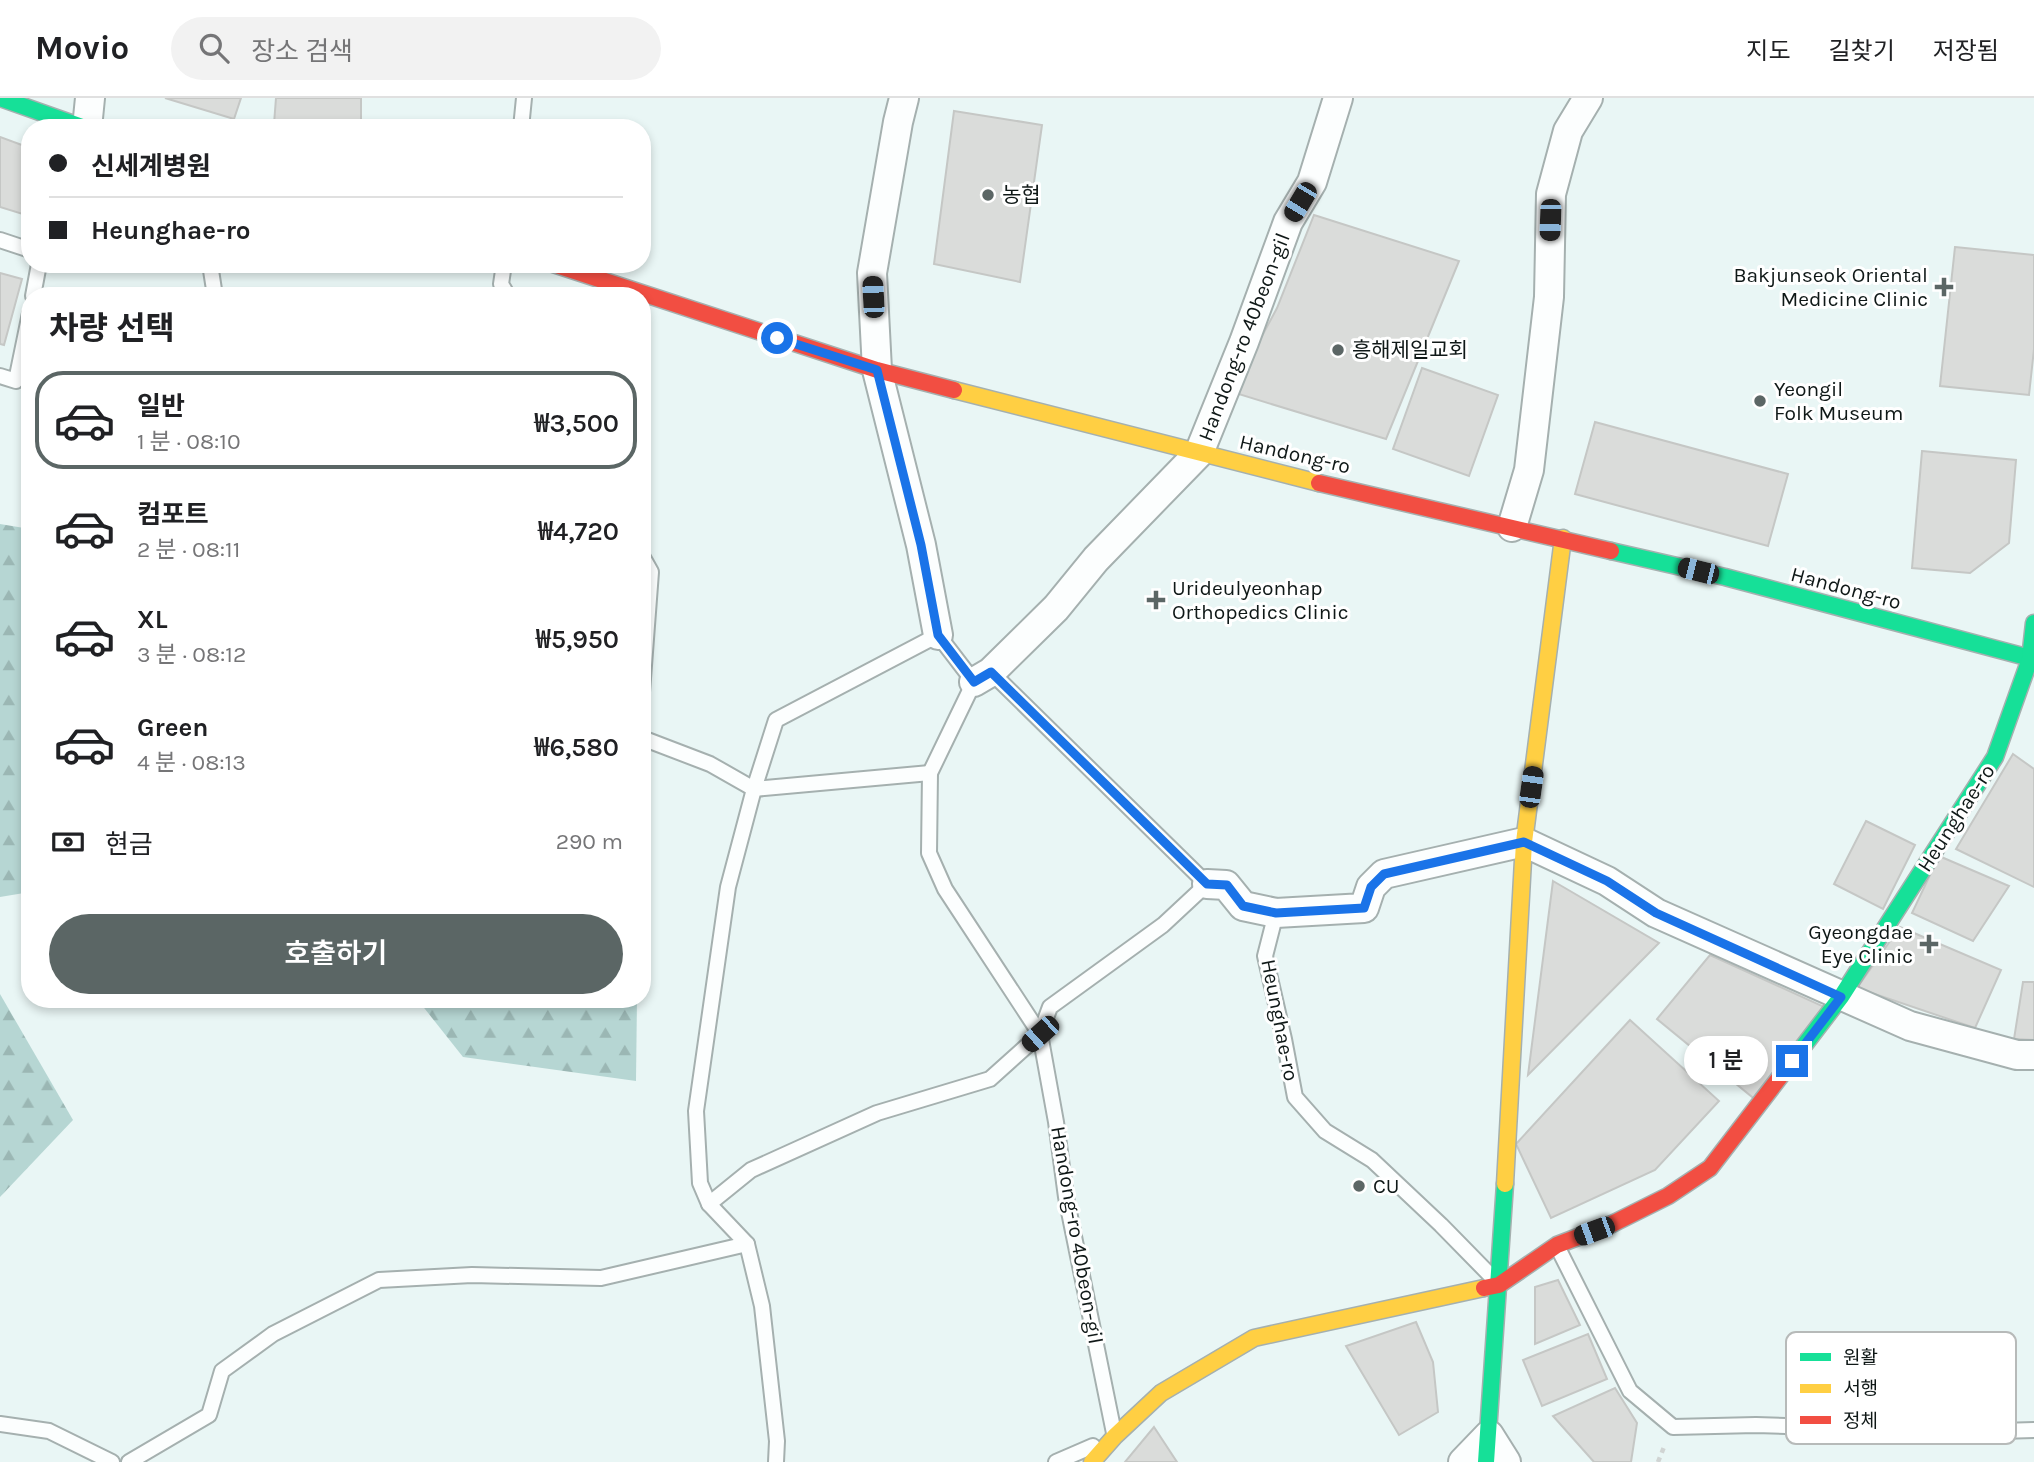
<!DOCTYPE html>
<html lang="ko">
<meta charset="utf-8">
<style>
:root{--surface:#fff;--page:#f2f2f2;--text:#202124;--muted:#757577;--line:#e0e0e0;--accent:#5b6665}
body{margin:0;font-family:Karla,"Noto Sans KR",sans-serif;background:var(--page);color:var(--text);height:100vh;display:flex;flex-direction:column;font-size:26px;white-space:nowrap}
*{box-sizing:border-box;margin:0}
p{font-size:23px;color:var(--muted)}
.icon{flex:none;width:38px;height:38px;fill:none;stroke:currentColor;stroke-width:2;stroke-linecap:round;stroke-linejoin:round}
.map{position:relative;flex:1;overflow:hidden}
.sheet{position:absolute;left:21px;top:189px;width:630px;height:721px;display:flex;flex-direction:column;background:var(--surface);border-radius:28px;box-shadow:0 4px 10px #0003}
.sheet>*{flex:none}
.banner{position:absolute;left:21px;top:21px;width:630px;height:154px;border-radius:28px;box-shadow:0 4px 10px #0003;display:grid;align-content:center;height:154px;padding:0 28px;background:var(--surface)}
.end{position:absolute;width:32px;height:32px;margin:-16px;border:9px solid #1a73e8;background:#fff;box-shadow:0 0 0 4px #fff}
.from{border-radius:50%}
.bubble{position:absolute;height:49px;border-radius:24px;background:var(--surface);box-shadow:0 4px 10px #0003;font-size:23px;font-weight:600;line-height:49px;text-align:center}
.car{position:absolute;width:21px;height:42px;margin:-21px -10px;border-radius:9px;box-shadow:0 0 5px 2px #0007;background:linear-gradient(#222 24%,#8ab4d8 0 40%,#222 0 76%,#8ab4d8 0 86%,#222 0)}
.banner b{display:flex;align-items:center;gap:24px;height:66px;font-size:26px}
.banner b+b{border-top:2px solid var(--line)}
.banner i{width:18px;height:18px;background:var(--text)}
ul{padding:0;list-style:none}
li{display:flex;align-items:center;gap:21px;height:98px;margin:0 14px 10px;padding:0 14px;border:4px solid transparent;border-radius:28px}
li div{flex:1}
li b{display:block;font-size:26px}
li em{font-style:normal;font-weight:600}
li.selected{border-color:var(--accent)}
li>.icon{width:63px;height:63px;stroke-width:1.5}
h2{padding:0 28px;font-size:32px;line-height:84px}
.pay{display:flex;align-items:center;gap:18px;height:77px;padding:0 28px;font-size:26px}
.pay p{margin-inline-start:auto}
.primary-button{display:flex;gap:14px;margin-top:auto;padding:14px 28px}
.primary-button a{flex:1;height:80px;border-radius:42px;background:var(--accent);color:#fff;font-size:28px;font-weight:600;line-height:80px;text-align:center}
header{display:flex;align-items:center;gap:42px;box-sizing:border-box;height:98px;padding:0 35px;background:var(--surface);border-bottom:2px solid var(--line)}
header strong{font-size:33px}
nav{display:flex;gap:38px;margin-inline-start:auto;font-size:24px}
.search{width:490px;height:63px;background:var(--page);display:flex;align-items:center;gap:18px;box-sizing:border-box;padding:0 24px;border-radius:38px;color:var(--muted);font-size:26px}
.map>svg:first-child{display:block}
.forest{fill:url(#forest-firs)}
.building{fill:#dadcda;stroke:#c5c7c5;stroke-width:2}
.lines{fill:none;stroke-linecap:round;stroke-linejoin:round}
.lane-casing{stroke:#a5b0af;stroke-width:18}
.street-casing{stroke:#a5b0af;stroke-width:32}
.fast-casing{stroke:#a5b0af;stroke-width:19}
.slow-casing{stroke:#a5b0af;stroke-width:19}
.jam-casing{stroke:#a5b0af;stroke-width:19}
.path{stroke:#d0d4d3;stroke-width:4.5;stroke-dasharray:5 5;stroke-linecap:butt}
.lane{stroke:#fcfefe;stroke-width:14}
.street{stroke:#fcfefe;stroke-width:28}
.fast{stroke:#16e098;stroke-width:16}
.slow{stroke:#ffcf43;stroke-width:16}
.jam{stroke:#f24e42;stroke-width:16}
.route{stroke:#1a73e8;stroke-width:9}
.poi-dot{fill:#5b6665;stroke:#fff;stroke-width:2.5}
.labels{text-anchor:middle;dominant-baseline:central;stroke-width:6;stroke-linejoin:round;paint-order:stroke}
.poi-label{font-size:21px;fill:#0f1817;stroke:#fff;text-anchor:start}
.street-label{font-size:21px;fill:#0f1817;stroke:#fff}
.key{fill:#fff;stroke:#b7bab9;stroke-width:2}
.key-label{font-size:19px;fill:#0f1817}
</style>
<header>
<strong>Movio</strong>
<div class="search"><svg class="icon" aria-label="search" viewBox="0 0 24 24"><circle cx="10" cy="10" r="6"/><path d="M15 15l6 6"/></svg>장소 검색</div>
<nav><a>지도</a><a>길찾기</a><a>저장됨</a></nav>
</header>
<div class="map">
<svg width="2034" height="1364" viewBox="0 0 2034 1364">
<defs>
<pattern id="forest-firs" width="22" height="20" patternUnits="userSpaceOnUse" patternTransform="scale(1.75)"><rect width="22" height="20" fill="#b6d6d3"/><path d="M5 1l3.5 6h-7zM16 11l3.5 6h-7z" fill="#9bb7b4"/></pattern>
</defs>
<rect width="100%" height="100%" fill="#e9f6f5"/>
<g class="forest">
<path d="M0,426L30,431V794L0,799Z"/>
<path d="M0,896L73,1022L0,1099Z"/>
<path d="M417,901H637L636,983L463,959Z"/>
</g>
<g class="building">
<path d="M165,0H241L234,21Z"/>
<path d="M276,0H361V30H287L274,26Z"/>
<path d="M954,13L1042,27L1020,184L934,166Z"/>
<path d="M0,39L30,50L29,118L0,109Z"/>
<path d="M1314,117L1459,163L1386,341L1232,294L1277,210Z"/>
<path d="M1955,149L2034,157V251L2029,297L1940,288Z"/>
<path d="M0,175L22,181L4,247L0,246Z"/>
<path d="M1422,270L1498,297L1469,378L1393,351Z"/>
<path d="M1595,324L1788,376L1768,448L1575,396Z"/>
<path d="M1922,353L2016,362L2009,445L1970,475L1912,470Z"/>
<path d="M2013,656L2034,671V789L1956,751Z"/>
<path d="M1866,723L1915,747L1883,811L1834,786Z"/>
<path d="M1939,758L2009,788L1973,843L1912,815Z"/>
<path d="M1553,783L1659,845L1528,977Z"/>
<path d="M1900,829L2001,872L1975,930L1857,890Z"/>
<path d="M1710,857L1831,912L1757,1003L1657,921Z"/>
<path d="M2023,884H2034V942L2014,941Z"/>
<path d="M1630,922L1719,1003L1655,1072L1551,1120L1516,1046Z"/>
<path d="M1558,1182L1580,1227L1535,1246V1189Z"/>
<path d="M1416,1224L1433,1264L1438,1314L1399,1337L1346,1248Z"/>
<path d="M1588,1236L1607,1281L1542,1308L1523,1262Z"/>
<path d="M1615,1290L1637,1325L1631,1364H1594L1553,1318Z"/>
<path d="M1154,1329L1177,1364H1125Z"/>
</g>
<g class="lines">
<defs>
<g id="lane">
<path d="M521,30L524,0"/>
<path d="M0,142L30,152"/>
<path d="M210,166L215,198"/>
<path d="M504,166L501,186L508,198"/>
<path d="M33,198L39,166"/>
<path d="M0,278L16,283L30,215"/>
<path d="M642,458L651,474L642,594"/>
<path d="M642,640L710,666L754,691"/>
<path d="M754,691L930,675"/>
<path d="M1276,815L1265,858L1284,941L1295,999L1325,1033L1372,1062L1441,1127L1492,1179"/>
<path d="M709,1106L751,1072L877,1015L990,981L1040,936L1050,909L1163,827L1207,786L991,574"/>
<path d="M747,1146L762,1208L777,1343L776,1364"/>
<path d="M1557,1148L1630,1293L1673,1329L1756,1327L1966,1334L2034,1332"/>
<path d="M0,1326L49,1333L112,1364"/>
<path d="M129,1364L209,1317L222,1273L273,1236L379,1182L472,1177L601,1180L747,1146L709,1106L700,1085L696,1013L728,789L754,691L776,622L938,537L974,584L930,675L929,755L945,791L1040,936L1056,1024L1066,1099L1114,1335"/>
<path d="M1056,1364L1093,1348"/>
</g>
<g id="street">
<path d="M904,0L898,24L872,175L877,272L921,447L938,537"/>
<path d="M87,30L90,0"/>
<path d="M1512,429L1529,372L1549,199L1551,96L1568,33L1588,0"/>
<path d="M974,584L991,574L1056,510L1096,461L1199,355L1244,244L1288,124L1312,84L1338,0"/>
<path d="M1207,786L1226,787L1243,808L1276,815L1364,810L1371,789L1384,776L1524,744L1607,783L1656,815L1910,928L2017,957H2034"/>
<path d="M1463,1364L1489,1337L1506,1364"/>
</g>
<g id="fast">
<path d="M0,0L85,30"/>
<path d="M1611,453L1725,479L2034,561"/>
<path d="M1786,971L1841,899L1995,659L2030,561L2034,525"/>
<path d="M1486,1364L1505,1086"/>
</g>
<g id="slow">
<path d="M954,292L1319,385"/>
<path d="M1505,1086L1524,744L1563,440"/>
<path d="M1092,1364L1115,1338L1161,1295L1254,1240L1484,1190"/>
</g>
<g id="jam">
<path d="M553,166L877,272L954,292"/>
<path d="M1319,385L1611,453"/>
<path d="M1484,1190L1499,1187L1557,1147L1612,1126L1668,1098L1710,1070L1786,971"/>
</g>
</defs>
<use href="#lane" class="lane-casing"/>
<use href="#street" class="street-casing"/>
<use href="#fast" class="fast-casing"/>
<use href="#slow" class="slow-casing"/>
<use href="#jam" class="jam-casing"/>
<path class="path" d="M1658,1364L1664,1349"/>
<use href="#lane" class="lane"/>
<use href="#street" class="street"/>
<use href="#fast" class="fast"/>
<use href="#slow" class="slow"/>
<use href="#jam" class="jam"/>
</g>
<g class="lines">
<path class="route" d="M777,240L877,272L921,447L938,537L974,584L991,574L1207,786L1227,787L1243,808L1276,815L1364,810L1371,789L1384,776L1524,744L1607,783L1656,815L1841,899L1792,963"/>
</g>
<g class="poi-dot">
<circle cx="988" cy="97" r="7"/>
<path d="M1940.5 178.5h7v7h7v7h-7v7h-7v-7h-7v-7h7z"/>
<circle cx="1338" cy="252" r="7"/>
<circle cx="1760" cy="303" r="7"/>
<path d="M1152.5 491.5h7v7h7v7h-7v7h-7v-7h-7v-7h7z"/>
<path d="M1925.5 835.5h7v7h7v7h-7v7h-7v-7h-7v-7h7z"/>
<circle cx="1359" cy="1088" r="7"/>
</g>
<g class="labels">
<g class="poi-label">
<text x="1002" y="97">농협</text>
<text x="1928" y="177" text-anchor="end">Bakjunseok Oriental<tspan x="1928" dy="24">Medicine Clinic</tspan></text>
<text x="1352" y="252">흥해제일교회</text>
<text x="1774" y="291">Yeongil<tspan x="1774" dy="24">Folk Museum</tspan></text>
<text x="1172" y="490">Urideulyeonhap<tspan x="1172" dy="24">Orthopedics Clinic</tspan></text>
<text x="1913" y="834" text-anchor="end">Gyeongdae<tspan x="1913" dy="24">Eye Clinic</tspan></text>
<text x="1373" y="1088">CU</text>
</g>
<g class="street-label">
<text transform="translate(1244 239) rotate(-69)">Handong-ro 40beon-gil</text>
<text transform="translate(1295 356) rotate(13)">Handong-ro</text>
<text transform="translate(1846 490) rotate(15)">Handong-ro</text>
<text transform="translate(1956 720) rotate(-57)">Heunghae-ro</text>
<text transform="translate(1280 922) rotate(79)">Heunghae-ro</text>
<text transform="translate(1077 1137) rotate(80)">Handong-ro 40beon-gil</text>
</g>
</g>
<rect x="1786" y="1234" width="230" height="112" rx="10" class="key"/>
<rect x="1800" y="1255" width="31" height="8" fill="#16e098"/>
<rect x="1800" y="1286" width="31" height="9" fill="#ffcf43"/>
<rect x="1800" y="1318" width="31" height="8" fill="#f24e42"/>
<g class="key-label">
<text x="1843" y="1266">원활</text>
<text x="1843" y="1297">서행</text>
<text x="1843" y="1329">정체</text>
</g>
</svg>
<i class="end from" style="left:777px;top:240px"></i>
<i class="end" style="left:1792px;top:963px"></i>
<div class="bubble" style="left:1684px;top:938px;width:84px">1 분</div>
<i class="car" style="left:1300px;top:104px;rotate:211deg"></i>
<i class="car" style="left:1550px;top:122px;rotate:182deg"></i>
<i class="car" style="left:873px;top:199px;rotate:357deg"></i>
<i class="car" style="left:1698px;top:473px;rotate:284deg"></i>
<i class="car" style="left:1531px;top:689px;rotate:8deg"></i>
<i class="car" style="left:1040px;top:936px;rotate:228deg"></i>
<i class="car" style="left:1594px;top:1133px;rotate:250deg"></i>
<div class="banner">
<b><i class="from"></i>신세계병원</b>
<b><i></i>Heunghae-ro</b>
</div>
<section class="sheet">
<h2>차량 선택</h2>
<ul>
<li class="selected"><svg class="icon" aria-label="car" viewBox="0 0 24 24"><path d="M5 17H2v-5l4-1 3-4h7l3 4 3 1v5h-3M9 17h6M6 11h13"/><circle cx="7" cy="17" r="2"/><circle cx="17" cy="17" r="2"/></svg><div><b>일반</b><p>1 분 · 08:10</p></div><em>₩3,500</em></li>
<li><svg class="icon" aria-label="car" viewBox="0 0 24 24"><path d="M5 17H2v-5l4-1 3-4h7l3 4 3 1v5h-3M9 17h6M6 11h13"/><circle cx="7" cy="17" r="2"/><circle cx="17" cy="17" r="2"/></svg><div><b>컴포트</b><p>2 분 · 08:11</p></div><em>₩4,720</em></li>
<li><svg class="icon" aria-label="car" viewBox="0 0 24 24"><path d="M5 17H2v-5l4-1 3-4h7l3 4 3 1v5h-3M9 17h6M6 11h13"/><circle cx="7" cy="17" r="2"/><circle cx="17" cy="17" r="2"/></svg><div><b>XL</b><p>3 분 · 08:12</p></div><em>₩5,950</em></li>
<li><svg class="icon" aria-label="car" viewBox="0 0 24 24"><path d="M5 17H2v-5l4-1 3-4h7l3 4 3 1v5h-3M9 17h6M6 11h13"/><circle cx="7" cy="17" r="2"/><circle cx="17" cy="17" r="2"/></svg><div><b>Green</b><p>4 분 · 08:13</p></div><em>₩6,580</em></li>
</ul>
<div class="pay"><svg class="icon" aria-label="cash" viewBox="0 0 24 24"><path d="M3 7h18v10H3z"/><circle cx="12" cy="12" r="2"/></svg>현금<p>290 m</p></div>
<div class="primary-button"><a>호출하기</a></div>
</section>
</div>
